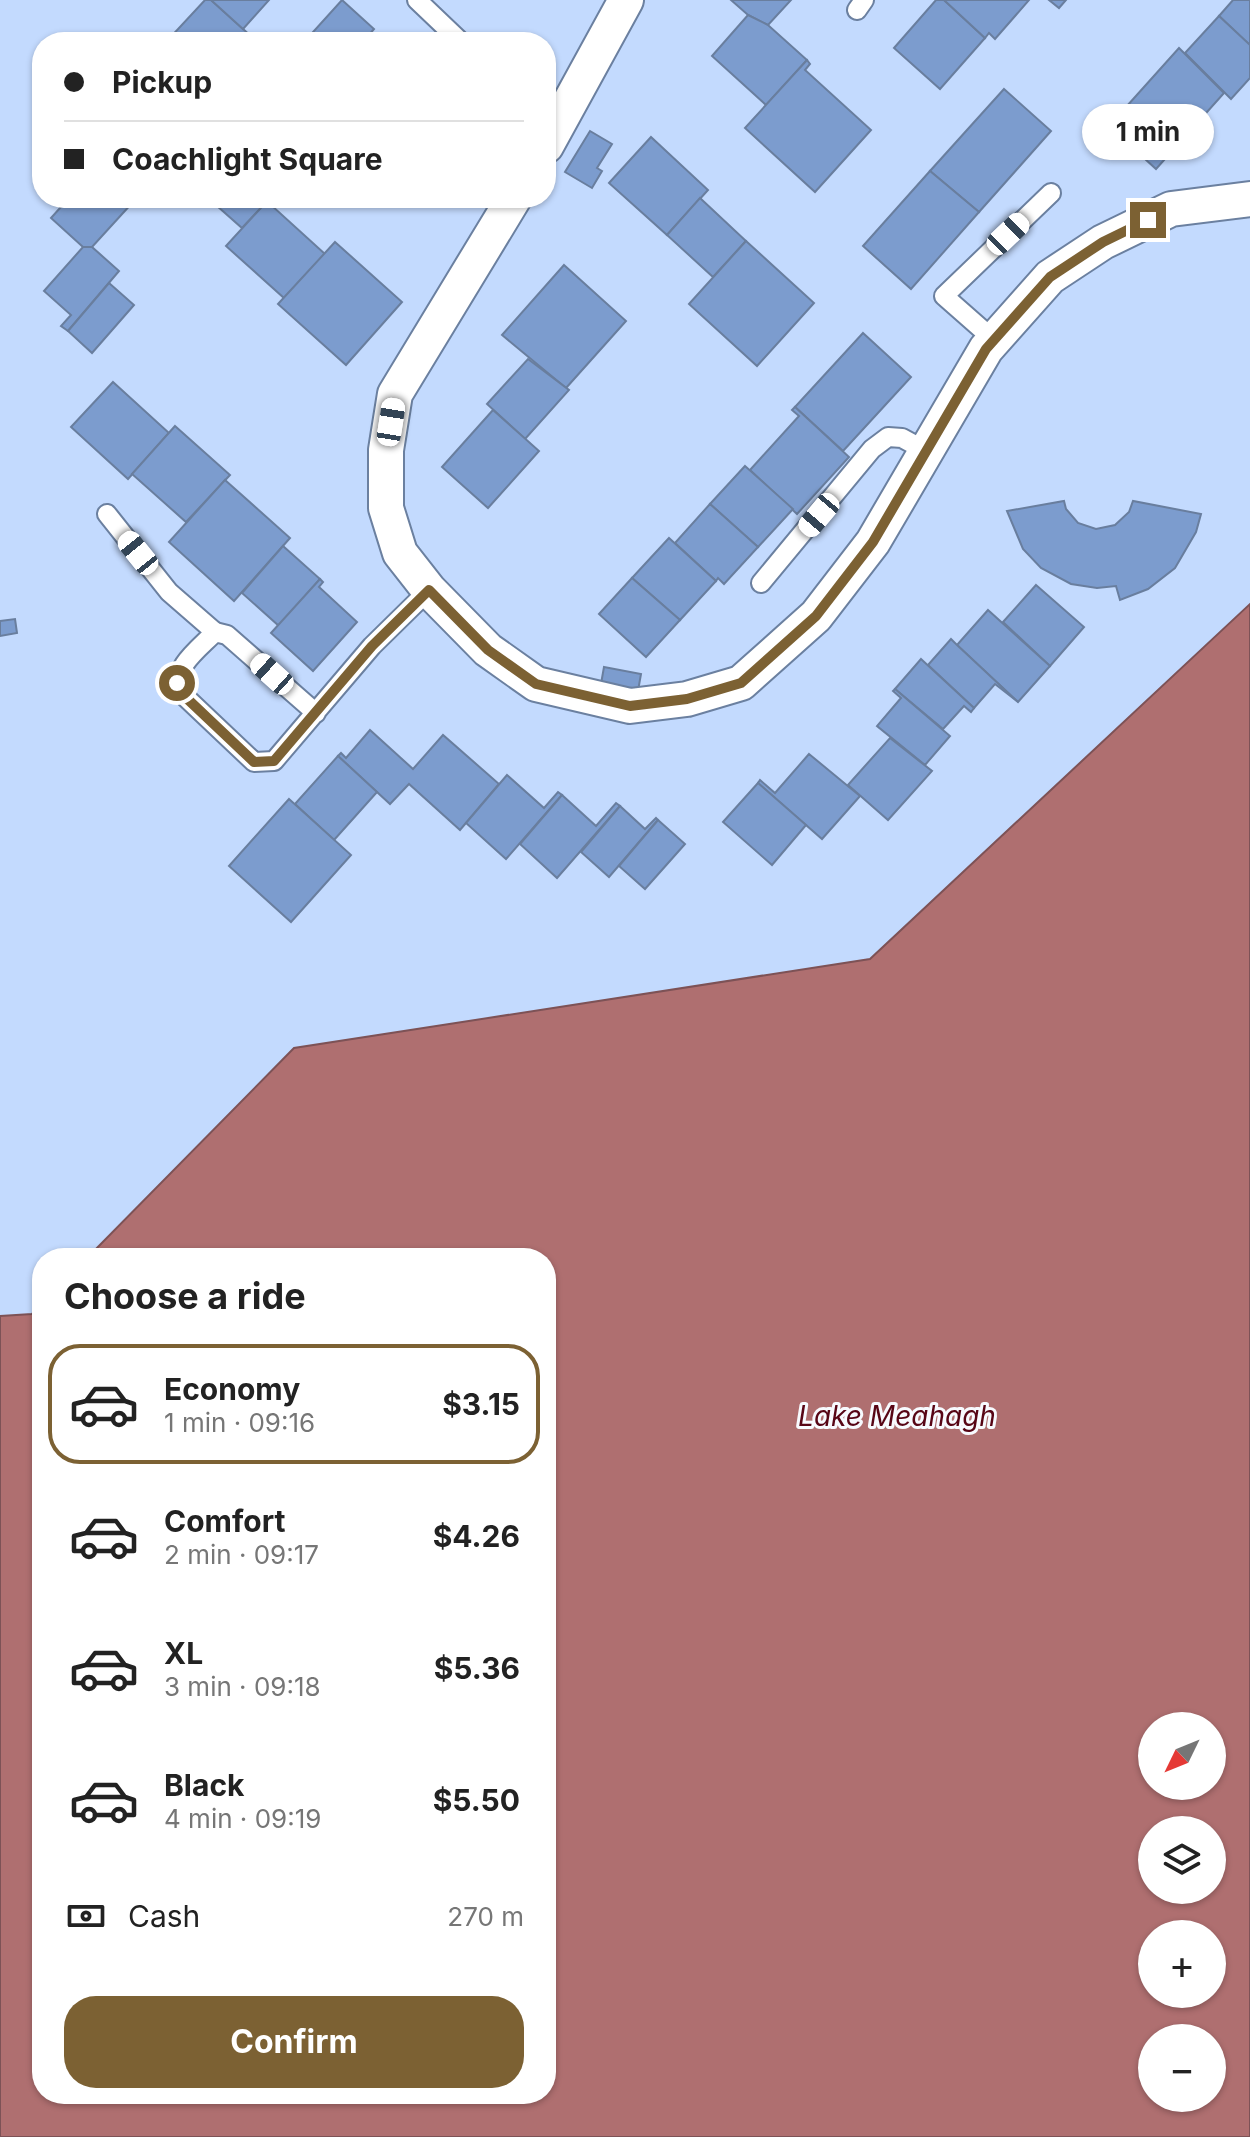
<!DOCTYPE html>
<meta charset="utf-8">
<style>
:root{--surface:#fff;--page:#f2f2f2;--text:#222;--muted:#767676;--line:#e0e0e0;--accent:#7c6133}
body{margin:0;font-family:Inter,sans-serif;background:var(--page);color:var(--text);height:100vh;display:flex;flex-direction:column;font-size:30px;white-space:nowrap}
*{box-sizing:border-box;margin:0}
p{font-size:26px;color:var(--muted)}
.icon{flex:none;width:44px;height:44px;fill:none;stroke:currentColor;stroke-width:2;stroke-linecap:round;stroke-linejoin:round}
.map{position:relative;flex:1;overflow:hidden}
.details{position:absolute;left:32px;top:1248px;width:524px;height:856px;display:flex;flex-direction:column;background:var(--surface);border-radius:32px;box-shadow:0 2px 6px #0004}
.details>*{flex:none}
.banner{position:absolute;left:32px;top:32px;width:524px;height:176px;border-radius:32px;box-shadow:0 2px 6px #0004;display:grid;align-content:center;height:176px;padding:0 32px;background:var(--surface)}
.needle{width:52px;rotate:227deg}
.controls{position:absolute;left:1138px;top:1712px;display:grid;gap:16px}
.controls a{display:grid;place-items:center;width:88px;height:88px;border-radius:50%;background:var(--surface);box-shadow:0 2px 6px #0004;font-size:40px}
.end{position:absolute;width:36px;height:36px;margin:-18px;border:10px solid #7c6133;background:#fff;box-shadow:0 0 0 4px #fff}
.from{border-radius:50%}
.bubble{position:absolute;height:56px;border-radius:28px;background:var(--surface);box-shadow:0 2px 6px #0004;font-size:26px;font-weight:700;line-height:56px;text-align:center}
.car{position:absolute;width:24px;height:48px;margin:-24px -12px;border-radius:10px;box-shadow:0 0 6px 2px #0007;background:linear-gradient(#fff 24%,#345 0 40%,#fff 0 76%,#345 0 86%,#fff 0)}
.banner b{display:flex;align-items:center;gap:28px;height:76px;font-size:30px}
.banner b+b{border-top:2px solid var(--line)}
.banner i{width:20px;height:20px;background:var(--text)}
ul{padding:0;list-style:none}
li{display:flex;align-items:center;gap:24px;height:120px;margin:0 16px 12px;padding:0 16px;border:4px solid transparent;border-radius:32px}
li div{flex:1}
li b{display:block;font-size:30px}
li em{font-style:normal;font-weight:700}
li.active{border-color:var(--accent)}
li>.icon{width:72px;height:72px;stroke-width:1.5}
h2{padding:0 32px;font-size:36px;line-height:96px}
.pay{display:flex;align-items:center;gap:20px;height:88px;padding:0 32px;font-size:30px}
.pay p{margin-inline-start:auto}
.cta{display:flex;gap:16px;margin-top:auto;padding:16px 32px}
.cta a{flex:1;height:92px;border-radius:32px;background:var(--accent);color:#fff;font-size:32px;font-weight:700;line-height:92px;text-align:center}
.map>svg:first-child{display:block}
.water{fill:#af6f70;stroke:#7d5256;stroke-width:2;fill-rule:evenodd}
.building{fill:#7c9cce;stroke:#697e9e;stroke-width:2}
.lines{fill:none;stroke-linecap:round;stroke-linejoin:round}
.service-casing{stroke:#6b80a0;stroke-width:22}
.minor-casing{stroke:#6b80a0;stroke-width:38}
.service{stroke:#fff;stroke-width:18}
.minor{stroke:#fff;stroke-width:34}
.route{stroke:#7c6133;stroke-width:10}
.labels{text-anchor:middle;dominant-baseline:central;stroke-width:6;stroke-linejoin:round;paint-order:stroke}
.water-label{font-size:28px;font-style:italic;fill:#570515;stroke:#f7fafe}
</style>
<div class="map">
<svg width="1250" height="2137" viewBox="0 0 1250 2137">
<rect width="100%" height="100%" fill="#c3dafe"/>
<path class="water" d="M1250,604V2137H0V1316L32,1314L42,1303V2094H546V1258H87L294,1048L870,959ZM1152,1726H1212V1786H1152ZM1152,1830H1212V1890H1152ZM1152,1934H1212V1994H1152ZM1152,2038H1212V2098H1152Z"/>
<g class="building">
<path d="M205,0H211L252,37L247,42H166Z"/>
<path d="M211,0H269L243,29Z"/>
<path d="M342,0L374,29L368,36L362,42H304Z"/>
<path d="M731,0H791L768,25L748,15Z"/>
<path d="M936,0H944L985,38L940,89L894,48Z"/>
<path d="M944,0H1029L995,39L989,33L985,38Z"/>
<path d="M1049,0H1066L1059,8Z"/>
<path d="M1233,0H1250V45L1219,16Z"/>
<path d="M748,15L768,25L807,60L766,105L712,56Z"/>
<path d="M1219,16L1250,45V78L1231,99L1185,53Z"/>
<path d="M1179,48L1224,93L1156,169L1109,126Z"/>
<path d="M807,60L810,64L805,70L871,130L815,192L745,128Z"/>
<path d="M1004,89L1051,131L979,212L930,171Z"/>
<path d="M590,131L612,144L597,168L602,171L592,188L565,172Z"/>
<path d="M651,137L708,190L667,235L609,183Z"/>
<path d="M930,171L979,212L911,289L863,246Z"/>
<path d="M69,198H128L133,202L92,247H83L51,218Z"/>
<path d="M208,198H270L242,228Z"/>
<path d="M270,198H277L271,205L325,254L284,298L226,246Z"/>
<path d="M700,198L746,241L713,277L667,235Z"/>
<path d="M746,241L814,303L757,366L689,304Z"/>
<path d="M335,242L402,302L346,365L278,304Z"/>
<path d="M83,247H92L119,271L68,331L61,326L71,315L44,291Z"/>
<path d="M564,265L626,321L566,388L502,335Z"/>
<path d="M109,283L134,305L92,353L68,331Z"/>
<path d="M863,333L911,377L843,451L795,407Z"/>
<path d="M528,359L569,390L525,439L487,404Z"/>
<path d="M113,382L169,433L128,479L71,427Z"/>
<path d="M795,407L849,457L797,514L750,470L799,416L792,410Z"/>
<path d="M493,410L539,451L488,508L442,467Z"/>
<path d="M175,426L230,475L186,522L132,474Z"/>
<path d="M745,466L793,509L758,547L710,504Z"/>
<path d="M225,480L290,538L234,601L169,542Z"/>
<path d="M1064,501L1066,509L1078,523L1096,529L1115,525L1129,512L1133,501L1201,514L1196,532L1175,568L1148,589L1120,600L1116,586L1097,588L1071,584L1041,568L1023,549L1007,511Z"/>
<path d="M710,504L758,547L724,584L718,578L716,581L675,543Z"/>
<path d="M669,538L716,581L680,620L632,578Z"/>
<path d="M283,546L320,579L279,626L242,593Z"/>
<path d="M632,578L680,620L646,657L599,614Z"/>
<path d="M320,579L323,582L319,587L357,622L313,671L271,633Z"/>
<path d="M1036,585L1084,627L1050,666L1003,622Z"/>
<path d="M988,610L1050,666L1018,702L957,645Z"/>
<path d="M15,619L17,633L0,636V621Z"/>
<path d="M951,639L957,645L1018,702L995,684L974,708L928,665Z"/>
<path d="M921,659L974,708L971,712L964,706L943,729L895,689Z"/>
<path d="M604,667L641,674L636,702L599,695Z"/>
<path d="M895,689L950,736L925,765L877,726L901,698L893,691Z"/>
<path d="M370,730L413,769L443,735L499,784L460,830L409,784L390,804L338,756L341,753L346,758Z"/>
<path d="M890,738L932,771L888,820L848,785Z"/>
<path d="M809,754L860,796L822,839L758,783L760,780L775,793Z"/>
<path d="M338,756L377,792L334,840L295,804Z"/>
<path d="M507,775L544,808L558,792L562,795L506,859L466,823Z"/>
<path d="M758,783L806,825L772,865L723,822Z"/>
<path d="M562,795L596,826L616,803L620,806L557,878L520,844Z"/>
<path d="M289,799L351,855L291,922L229,866Z"/>
<path d="M620,806L645,829L656,818L658,820L609,877L581,852Z"/>
<path d="M658,820L685,844L645,889L619,866Z"/>
</g>
<g class="lines">
<defs>
<g id="service">
<path d="M417,0L461,42"/>
<path d="M857,10L864,0"/>
<path d="M994,340L944,296L1051,193"/>
<path d="M107,514L169,592L215,632"/>
<path d="M761,583L872,449L888,437L902,438L926,451"/>
<path d="M316,713L227,635L215,632C200,648 172,667 179,691L254,762L274,761L372,646L429,590"/>
</g>
<g id="minor">
<path d="M546,146L626,0"/>
<path d="M514,198L395,394L386,450V508L400,553L429,590L488,650L536,684L630,706L687,699L741,683L816,616L873,542L986,349L1050,277L1103,242L1171,209L1250,199"/>
</g>
</defs>
<use href="#service" class="service-casing"/>
<use href="#minor" class="minor-casing"/>
<use href="#service" class="service"/>
<use href="#minor" class="minor"/>
</g>
<g class="lines">
<path class="route" d="M177,683L179,691L254,762L274,761L372,646L429,590L488,650L536,684L630,706L687,699L741,683L816,616L873,542L986,349L1050,277L1103,242L1148,220"/>
</g>
<g class="labels">
<g class="water-label">
<text x="897" y="1416">Lake Meahagh</text>
</g>
</g>
</svg>
<div class="controls">
<a><svg class="needle" viewBox="-14 -14 28 28"><path d="M0-13l5 13h-10z" fill="#e53935"/><path d="M0 13l5-13h-10z" fill="#767676"/></svg></a>
<a><svg class="icon" aria-label="layers" viewBox="0 0 24 24"><path d="M12 4l9 5-9 5-9-5zM3 14l9 5 9-5"/></svg></a>
<a>+</a>
<a>−</a>
</div>
<i class="end from" style="left:177px;top:683px"></i>
<i class="end" style="left:1148px;top:220px"></i>
<div class="bubble" style="left:1082px;top:104px;width:132px">1 min</div>
<i class="car" style="left:1008px;top:234px;rotate:46deg"></i>
<i class="car" style="left:391px;top:422px;rotate:9deg"></i>
<i class="car" style="left:819px;top:515px;rotate:220deg"></i>
<i class="car" style="left:138px;top:553px;rotate:321deg"></i>
<i class="car" style="left:272px;top:674px;rotate:312deg"></i>
<div class="banner">
<b><i class="from"></i>Pickup</b>
<b><i></i>Coachlight Square</b>
</div>
<section class="details">
<h2>Choose a ride</h2>
<ul>
<li class="active"><svg class="icon" aria-label="car" viewBox="0 0 24 24"><path d="M5 17H2v-5l4-1 3-4h7l3 4 3 1v5h-3M9 17h6M6 11h13"/><circle cx="7" cy="17" r="2"/><circle cx="17" cy="17" r="2"/></svg><div><b>Economy</b><p>1 min · 09:16</p></div><em>$3.15</em></li>
<li><svg class="icon" aria-label="car" viewBox="0 0 24 24"><path d="M5 17H2v-5l4-1 3-4h7l3 4 3 1v5h-3M9 17h6M6 11h13"/><circle cx="7" cy="17" r="2"/><circle cx="17" cy="17" r="2"/></svg><div><b>Comfort</b><p>2 min · 09:17</p></div><em>$4.26</em></li>
<li><svg class="icon" aria-label="car" viewBox="0 0 24 24"><path d="M5 17H2v-5l4-1 3-4h7l3 4 3 1v5h-3M9 17h6M6 11h13"/><circle cx="7" cy="17" r="2"/><circle cx="17" cy="17" r="2"/></svg><div><b>XL</b><p>3 min · 09:18</p></div><em>$5.36</em></li>
<li><svg class="icon" aria-label="car" viewBox="0 0 24 24"><path d="M5 17H2v-5l4-1 3-4h7l3 4 3 1v5h-3M9 17h6M6 11h13"/><circle cx="7" cy="17" r="2"/><circle cx="17" cy="17" r="2"/></svg><div><b>Black</b><p>4 min · 09:19</p></div><em>$5.50</em></li>
</ul>
<div class="pay"><svg class="icon" aria-label="cash" viewBox="0 0 24 24"><path d="M3 7h18v10H3z"/><circle cx="12" cy="12" r="2"/></svg>Cash<p>270 m</p></div>
<div class="cta"><a>Confirm</a></div>
</section>
</div>
